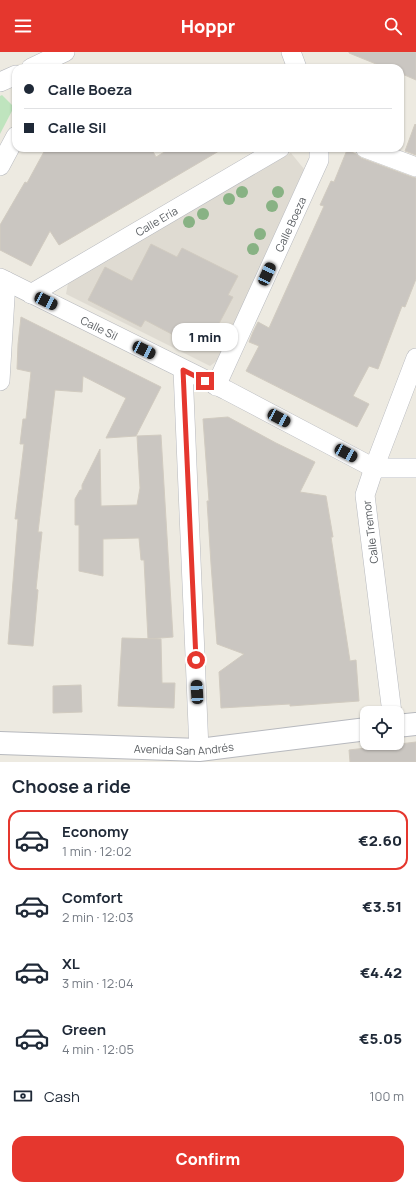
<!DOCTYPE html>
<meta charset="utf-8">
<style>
:root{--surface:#fff;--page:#f2f2f3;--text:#1f2937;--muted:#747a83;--line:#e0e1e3;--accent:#e5372e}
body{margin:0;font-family:Manrope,sans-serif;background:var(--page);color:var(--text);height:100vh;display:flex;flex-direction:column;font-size:15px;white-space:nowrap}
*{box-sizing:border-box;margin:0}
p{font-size:13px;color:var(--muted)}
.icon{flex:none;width:22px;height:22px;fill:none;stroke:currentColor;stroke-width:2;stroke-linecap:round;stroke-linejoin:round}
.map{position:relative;height:710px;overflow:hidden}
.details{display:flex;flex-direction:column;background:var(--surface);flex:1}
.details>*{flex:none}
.banner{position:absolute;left:12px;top:12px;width:392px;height:88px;border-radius:12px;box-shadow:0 1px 3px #0004;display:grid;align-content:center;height:88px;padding:0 12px;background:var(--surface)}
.fabs{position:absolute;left:360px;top:654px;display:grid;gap:8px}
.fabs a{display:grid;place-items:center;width:44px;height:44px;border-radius:8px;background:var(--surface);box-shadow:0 1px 3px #0004;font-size:20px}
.end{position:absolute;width:18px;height:18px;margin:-9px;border:5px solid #e5372e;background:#fff;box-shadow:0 0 0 2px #fff}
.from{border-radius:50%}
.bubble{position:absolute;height:28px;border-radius:12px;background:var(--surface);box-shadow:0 1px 3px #0004;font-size:13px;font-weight:800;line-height:28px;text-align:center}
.car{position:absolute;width:12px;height:24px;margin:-12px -6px;border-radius:5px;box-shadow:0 0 3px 1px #0007;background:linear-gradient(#222 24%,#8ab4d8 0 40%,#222 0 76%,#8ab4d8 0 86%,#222 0)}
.banner b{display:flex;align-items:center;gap:14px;height:38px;font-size:15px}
.banner b+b{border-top:1px solid var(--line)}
.banner i{width:10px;height:10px;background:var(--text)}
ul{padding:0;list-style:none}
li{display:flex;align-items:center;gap:12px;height:60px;margin:0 8px 6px;padding:0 4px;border:2px solid transparent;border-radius:12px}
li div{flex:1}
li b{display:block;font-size:15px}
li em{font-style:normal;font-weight:800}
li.on{border-color:var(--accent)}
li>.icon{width:36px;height:36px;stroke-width:1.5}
h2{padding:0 12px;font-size:18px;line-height:48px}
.pay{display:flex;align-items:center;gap:10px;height:44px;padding:0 12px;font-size:15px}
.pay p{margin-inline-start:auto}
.button{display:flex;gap:8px;margin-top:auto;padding:8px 12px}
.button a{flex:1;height:46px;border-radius:12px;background:var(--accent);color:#fff;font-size:16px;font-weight:800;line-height:46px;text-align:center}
header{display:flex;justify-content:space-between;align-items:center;height:52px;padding:0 12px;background:var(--accent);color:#fff;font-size:18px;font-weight:800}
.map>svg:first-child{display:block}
.education{fill:#dfdbd2}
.park{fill:#bfe4be}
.building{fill:#cac6c1;stroke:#d1cbc0}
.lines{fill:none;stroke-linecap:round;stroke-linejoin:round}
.minor-casing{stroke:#b7b9be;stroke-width:20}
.tertiary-casing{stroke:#b7b9be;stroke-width:24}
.minor{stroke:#fff;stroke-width:19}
.tertiary{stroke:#fff;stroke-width:22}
.tree{fill:#88b284}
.route{stroke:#e5372e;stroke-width:5}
.labels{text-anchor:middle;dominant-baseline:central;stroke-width:4;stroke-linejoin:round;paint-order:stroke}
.street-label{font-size:11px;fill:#5a5e62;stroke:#fff}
</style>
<header><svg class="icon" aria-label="menu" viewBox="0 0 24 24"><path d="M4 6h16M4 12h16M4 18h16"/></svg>Hoppr<svg class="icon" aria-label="search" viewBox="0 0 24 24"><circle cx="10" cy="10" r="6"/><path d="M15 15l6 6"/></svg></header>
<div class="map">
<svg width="416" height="710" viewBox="0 0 416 710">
<rect width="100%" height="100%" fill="#edeae1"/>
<path class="education" d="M291,101L304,117L218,308L210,314L66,242L68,231Z"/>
<path class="park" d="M2,43L14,55L0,82V44Z"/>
<g class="building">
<path d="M349,0H416V28L400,21V16H386L349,1Z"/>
<path d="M415,72L416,73V103L405,99Z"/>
<path d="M46,96H151L156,105L171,96H224L59,193L50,179L31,214L0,198V173L25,130L27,131Z"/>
<path d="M347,98L356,102L361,106L412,125L416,126V227L405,255L402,254L378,317L369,314L353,344L369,352L357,375L246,319L259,294L249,290L253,280L258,270L269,276L324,154L320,153L331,129L334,130Z"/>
<path d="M151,192L177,205L182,196L238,224L228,243L233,245L214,281L209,279L200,297L145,268L141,275L88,248L105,215L132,229Z"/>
<path d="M21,265L161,335L136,384L106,386L126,346L83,324L82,340L55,338L38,480H42L36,537L38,538L33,594L8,592L18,467H15L24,392H20L23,367H26L31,320L17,317L18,292Z"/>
<path d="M228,365L276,391L315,410L300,440L326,444L333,485H331L350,609L356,608L359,649L290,654V652L221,656L219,620L244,602L217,592L211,512L207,449H209L203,367Z"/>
<path d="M161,383L173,585L148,587L144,508H141L139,486L103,487V524L79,519V473H75V447L80,438H82V433L100,397L101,454L137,453L140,436L137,384Z"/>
<path d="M122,586L161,587L162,631H175L174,656L118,654Z"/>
<path d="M81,633L82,660L53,661V634Z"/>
<path d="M416,690V710H350L349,698Z"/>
</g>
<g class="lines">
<defs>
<g id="minor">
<path d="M291,0L297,16"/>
<path d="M31,16L65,0"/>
<path d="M0,30L16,23"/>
<path d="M365,96L416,115"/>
<path d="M0,114L16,84"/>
<path id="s1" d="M0,226L226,338L374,416H416"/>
<path id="s2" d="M31,242L280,96"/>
<path d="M183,318L199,698"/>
<path d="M0,329L6,229"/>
<path id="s3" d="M216,334L319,108V96"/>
<path d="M392,661L365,443L374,416L416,306"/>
</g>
<g id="tertiary">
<path d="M397,674L416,672"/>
<path id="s4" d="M0,691L199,698L367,677"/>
</g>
</defs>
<use href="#minor" class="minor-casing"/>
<use href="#tertiary" class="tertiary-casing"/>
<use href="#minor" class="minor"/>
<use href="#tertiary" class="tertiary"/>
</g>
<g class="tree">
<circle cx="242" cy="140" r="6"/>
<circle cx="278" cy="140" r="6"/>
<circle cx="229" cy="147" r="6"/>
<circle cx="272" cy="154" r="6"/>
<circle cx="203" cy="162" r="6"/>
<circle cx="189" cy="170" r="6"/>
<circle cx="260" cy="182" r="6"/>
<circle cx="253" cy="197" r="6"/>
</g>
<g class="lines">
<path class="route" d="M196,608L183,318L205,329"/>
</g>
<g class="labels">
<g class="street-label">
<text stroke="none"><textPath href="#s2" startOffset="145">Calle Ería</textPath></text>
<text stroke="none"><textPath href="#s3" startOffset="178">Calle Boeza</textPath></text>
<text stroke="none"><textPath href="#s1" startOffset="111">Calle Sil</textPath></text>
<text transform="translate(370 480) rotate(-97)">Calle Tremor</text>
<text stroke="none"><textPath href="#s4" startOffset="184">Avenida San Andrés</textPath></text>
</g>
</g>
</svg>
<div class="fabs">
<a><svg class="icon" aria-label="locate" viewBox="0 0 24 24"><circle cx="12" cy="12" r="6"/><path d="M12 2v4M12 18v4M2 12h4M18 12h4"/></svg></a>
</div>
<i class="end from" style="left:196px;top:608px"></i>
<i class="end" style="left:205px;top:329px"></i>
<div class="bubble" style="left:172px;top:271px;width:66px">1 min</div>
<i class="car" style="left:267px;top:222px;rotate:25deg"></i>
<i class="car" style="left:46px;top:249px;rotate:116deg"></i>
<i class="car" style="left:144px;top:298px;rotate:116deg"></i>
<i class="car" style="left:279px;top:366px;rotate:118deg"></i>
<i class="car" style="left:346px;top:401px;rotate:118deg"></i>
<i class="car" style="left:197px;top:640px;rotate:357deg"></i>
<div class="banner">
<b><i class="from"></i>Calle Boeza</b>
<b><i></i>Calle Sil</b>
</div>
</div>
<section class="details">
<h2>Choose a ride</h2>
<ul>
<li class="on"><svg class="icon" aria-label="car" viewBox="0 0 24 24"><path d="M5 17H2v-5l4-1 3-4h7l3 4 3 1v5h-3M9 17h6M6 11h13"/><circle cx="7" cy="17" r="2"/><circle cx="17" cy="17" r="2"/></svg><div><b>Economy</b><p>1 min · 12:02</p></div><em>€2.60</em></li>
<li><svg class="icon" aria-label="car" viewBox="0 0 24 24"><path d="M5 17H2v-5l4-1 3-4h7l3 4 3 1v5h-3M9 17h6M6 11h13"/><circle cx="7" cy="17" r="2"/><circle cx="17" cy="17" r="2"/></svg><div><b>Comfort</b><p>2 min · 12:03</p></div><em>€3.51</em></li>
<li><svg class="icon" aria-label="car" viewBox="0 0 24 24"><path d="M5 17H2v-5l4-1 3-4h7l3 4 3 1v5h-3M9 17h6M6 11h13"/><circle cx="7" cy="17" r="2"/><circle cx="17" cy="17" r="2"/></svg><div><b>XL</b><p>3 min · 12:04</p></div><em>€4.42</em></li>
<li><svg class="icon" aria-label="car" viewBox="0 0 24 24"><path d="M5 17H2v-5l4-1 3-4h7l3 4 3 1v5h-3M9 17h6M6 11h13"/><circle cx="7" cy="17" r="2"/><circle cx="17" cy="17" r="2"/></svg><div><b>Green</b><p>4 min · 12:05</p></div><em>€5.05</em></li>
</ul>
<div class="pay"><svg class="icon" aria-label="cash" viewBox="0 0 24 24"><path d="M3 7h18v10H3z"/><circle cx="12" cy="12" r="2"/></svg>Cash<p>100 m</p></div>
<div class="button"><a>Confirm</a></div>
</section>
